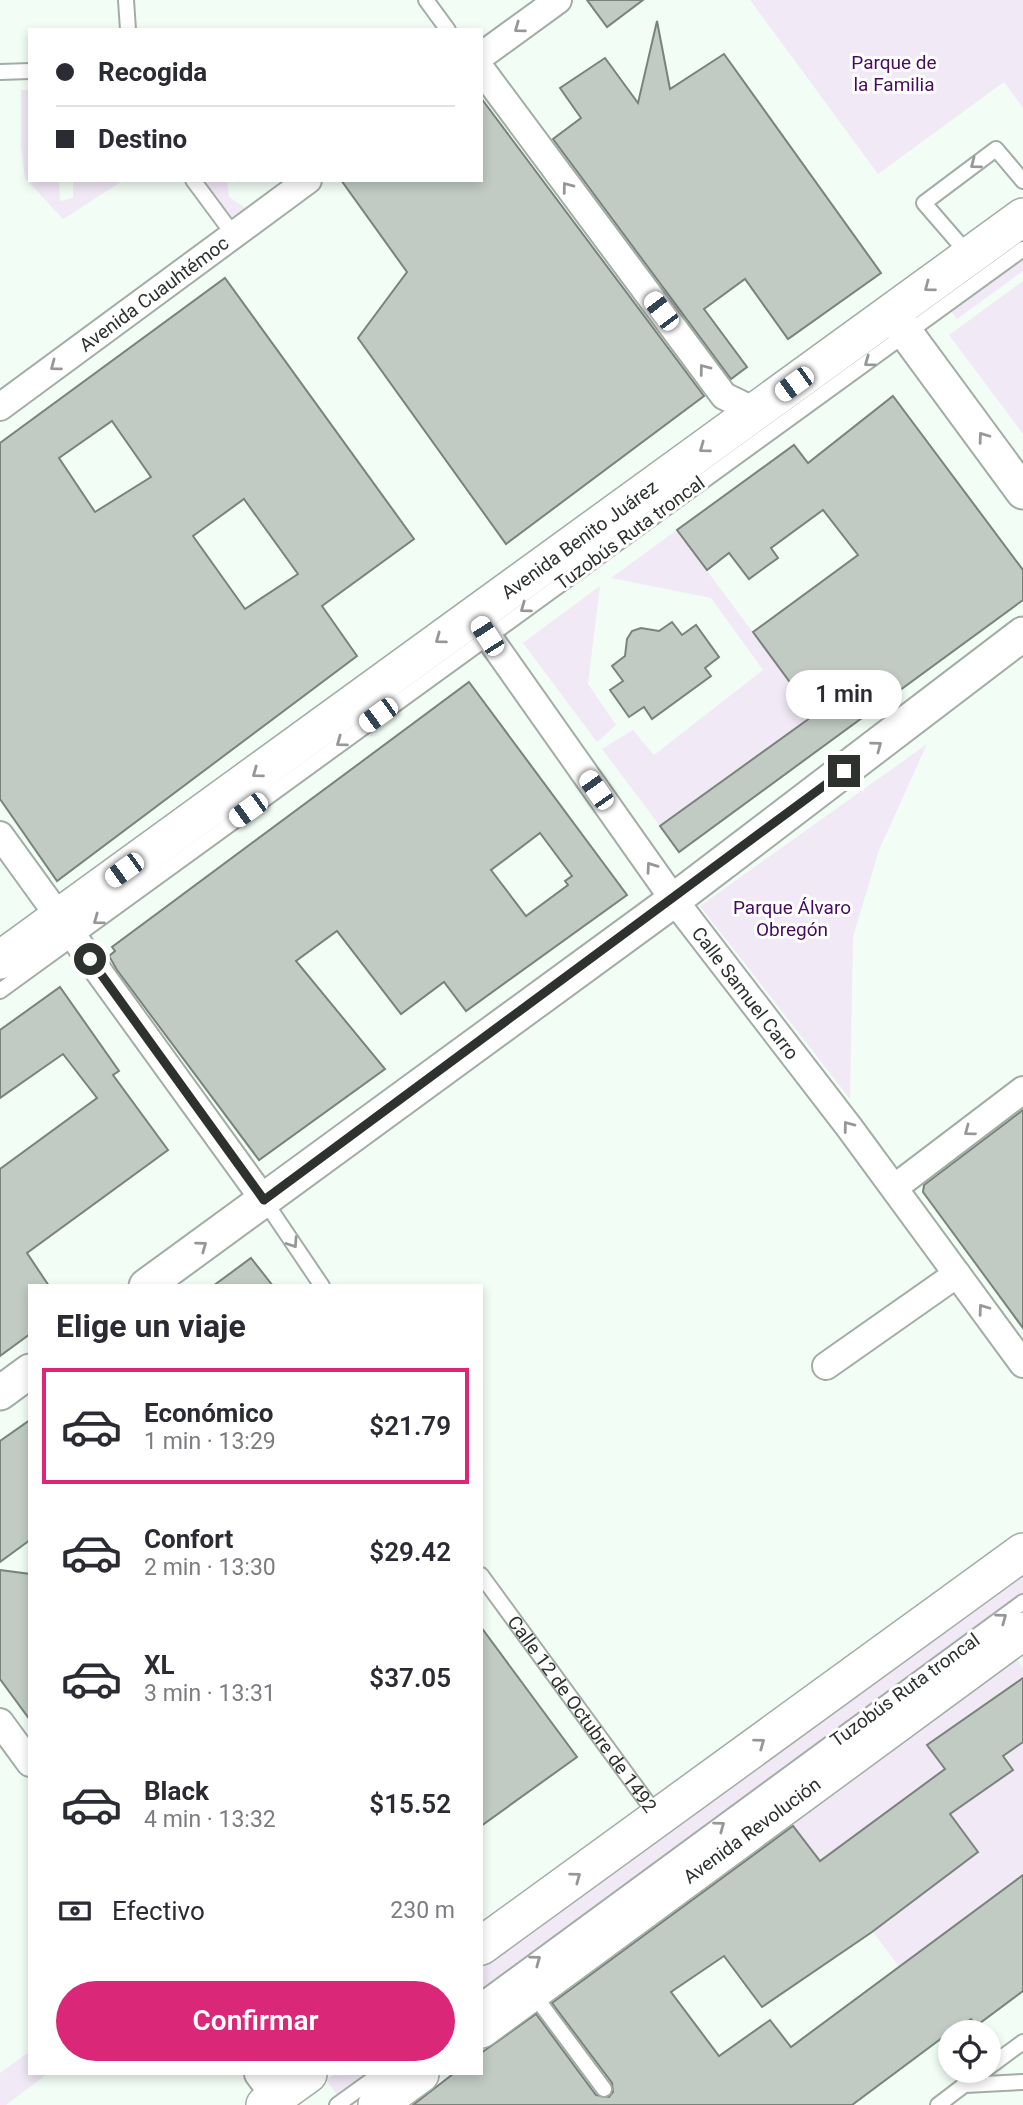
<!DOCTYPE html>
<html lang="es">
<meta charset="utf-8">
<style>
:root{--surface:#fff;--page:#f2f2f3;--text:#2b2b33;--muted:#7c7c81;--line:#e1e1e2;--accent:#db2777}
body{margin:0;font-family:Roboto,sans-serif;background:var(--page);color:var(--text);height:100vh;display:flex;flex-direction:column;font-size:26px;white-space:nowrap}
*{box-sizing:border-box;margin:0}
p{font-size:23px;color:var(--muted)}
.icon{flex:none;width:38px;height:38px;fill:none;stroke:currentColor;stroke-width:2;stroke-linecap:round;stroke-linejoin:round}
.map{position:relative;flex:1;overflow:hidden}
.side{position:absolute;left:28px;top:1284px;width:455px;height:791px;display:flex;flex-direction:column;background:var(--surface);border-radius:0px;box-shadow:0 4px 10px #0003}
.side>*{flex:none}
.guide{position:absolute;left:28px;top:28px;width:455px;height:154px;border-radius:0px;box-shadow:0 4px 10px #0003;display:grid;align-content:center;height:154px;padding:0 28px;background:var(--surface)}
.tools{position:absolute;left:938px;top:2020px;display:grid;gap:14px}
.tools a{display:grid;place-items:center;width:63px;height:63px;border-radius:50%;background:var(--surface);box-shadow:0 4px 10px #0003;font-size:35px}
.end{position:absolute;width:32px;height:32px;margin:-16px;border:9px solid #2d322f;background:#fff;box-shadow:0 0 0 4px #fff}
.from{border-radius:50%}
.bubble{position:absolute;height:49px;border-radius:24px;background:var(--surface);box-shadow:0 4px 10px #0003;font-size:23px;font-weight:600;line-height:49px;text-align:center}
.car{position:absolute;width:21px;height:42px;margin:-21px -10px;border-radius:9px;box-shadow:0 0 5px 2px #0007;background:linear-gradient(#fff 24%,#345 0 40%,#fff 0 76%,#345 0 86%,#fff 0)}
.guide b{display:flex;align-items:center;gap:24px;height:66px;font-size:26px}
.guide b+b{border-top:2px solid var(--line)}
.guide i{width:18px;height:18px;background:var(--text)}
ul{padding:0;list-style:none}
li{display:flex;align-items:center;gap:21px;height:116px;margin:0 14px 10px;padding:0 14px;border:4px solid transparent;border-radius:0px}
li div{flex:1}
li b{display:block;font-size:26px}
li em{font-style:normal;font-weight:600}
li.current{border-color:var(--accent)}
li>.icon{width:63px;height:63px;stroke-width:1.5}
h2{padding:0 28px;font-size:32px;line-height:84px}
.pay{display:flex;align-items:center;gap:18px;height:77px;padding:0 28px;font-size:26px}
.pay p{margin-inline-start:auto}
.button{display:flex;gap:14px;margin-top:auto;padding:14px 28px}
.button a{flex:1;height:80px;border-radius:42px;background:var(--accent);color:#fff;font-size:28px;font-weight:600;line-height:80px;text-align:center}
.map>svg:first-child{display:block}
.green{fill:#f1e9f6;fill-rule:evenodd}
.building{fill:#c1cbc4;stroke:#79837c;stroke-width:2;fill-rule:evenodd}
.lines{fill:none;stroke-linecap:round;stroke-linejoin:round}
.service-casing{stroke:#a3ada6;stroke-width:18}
.minor-casing{stroke:#a3ada6;stroke-width:30}
.tertiary-casing{stroke:#a3ada6;stroke-width:37}
.secondary-casing{stroke:#a3ada6;stroke-width:40}
.service{stroke:#fff;stroke-width:14}
.minor{stroke:#fff;stroke-width:26}
.tertiary{stroke:#fff;stroke-width:33}
.secondary{stroke:#fff;stroke-width:37}
.oneway{stroke:#969897}
.route{stroke:#2d322f;stroke-width:9}
.labels{text-anchor:middle;dominant-baseline:central;stroke-width:6;stroke-linejoin:round;paint-order:stroke}
.park-label{font-size:19px;fill:#480c5f;stroke:#fff}
.street-label{font-size:19px;fill:#2d322f;stroke:#fff}
</style>
<div class="map">
<svg width="1023" height="2105" viewBox="0 0 1023 2105">
<rect width="100%" height="100%" fill="#f2fdf5"/>
<g class="green">
<path d="M750,0H1023V108L1004,82L878,174Z"/>
<path d="M21,90H30V180L59,181L60,201L73,198V180H124L63,219L25,178L21,146Z"/>
<path d="M203,180H227L229,197L245,208L227,220Z"/>
<path d="M1023,257V271L957,319L949,308Z"/>
<path d="M1023,281V434L949,335Z"/>
<path d="M677,530L814,715L660,826L602,749L633,730L654,755L763,670L711,598L611,578Z"/>
<path d="M600,586L588,684L616,725L597,742L523,643Z"/>
<path d="M927,744L879,850L853,937L850,1099L700,906Z"/>
<path d="M1023,1567V1598L481,1997V1966Z"/>
<path d="M1017,1659L1023,1668V1678L927,1745L968,1802L1013,1770L1003,1756L1023,1742V1874L900,1968L792,1824ZM926,1783L978,1852L892,1915L841,1846Z"/>
<path d="M29,2052L30,2074H47L6,2105H0V2073Z"/>
<path d="M335,2074H377L341,2100L326,2080Z"/>
</g>
<g class="building">
<path d="M587,0H643L607,27Z"/>
<path d="M657,21L670,89L724,54L881,273L788,339L745,279L704,309L747,367L731,379L553,139L581,118L560,88L605,58L638,103Z"/>
<path d="M481,98L704,396L506,544L358,338L407,272L341,180H481Z"/>
<path d="M225,278L414,539L322,606L357,656L57,881L0,799V443ZM112,421L151,477L95,512L59,458ZM244,499L298,574L245,609L193,536Z"/>
<path d="M893,396L1023,570V600L679,852L660,826L814,715L753,632L858,555L823,510L771,548L778,558L749,579L729,553L707,570L677,530L794,445L808,463Z"/>
<path d="M672,622L682,635L696,625L719,657L705,668L711,676L652,719L644,707L629,717L610,690L623,681L612,666L625,656L627,639L632,631L641,628L659,631Z"/>
<path d="M469,682L627,895L466,1011L444,982L401,1014L337,931L296,961L385,1069L259,1160L117,970L109,956L115,951L112,947ZM540,833L572,876L565,881L568,885L526,916L491,870Z"/>
<path d="M60,987L119,1071L113,1075L168,1150L27,1253L49,1286H30V1334L0,1356V1169L97,1098L63,1054L0,1098V1030Z"/>
<path d="M1023,1110V1328L923,1192L924,1185Z"/>
<path d="M251,1258L273,1286H213Z"/>
<path d="M30,1420V1540L0,1562V1441Z"/>
<path d="M0,1570L30,1574V1720L0,1679Z"/>
<path d="M481,1627L577,1757L481,1826Z"/>
<path d="M1023,1678V1742L1003,1756L1013,1770L950,1814L978,1852L872,1932L762,2007L724,1956L671,1992L719,2056L770,2020L791,2047L1023,1875V1991L976,2026L971,2019L950,2032L852,2105H413L453,2074H481V2053L536,2014L596,2095L609,2097L613,2092L612,2083L552,2003L793,1826L820,1861L945,1769L927,1745Z"/>
</g>
<g class="lines">
<defs>
<g id="service">
<path d="M126,0L128,30"/>
<path d="M426,0L448,30"/>
<path d="M0,72L30,71"/>
<path d="M193,180L233,234"/>
<path d="M969,255L924,203L996,149L1023,181"/>
<path d="M0,991L1023,249"/>
<path d="M264,1200L322,1286"/>
<path id="s1" d="M481,1575L658,1817"/>
<path d="M535,1991L543,2007L604,2089"/>
<path d="M481,2000L1023,1602"/>
<path d="M989,2067L1023,2042"/>
<path d="M965,2085L1023,2082"/>
<path d="M337,2105L380,2074"/>
<path d="M938,2105L984,2070"/>
</g>
<g id="minor">
<path d="M481,56L558,0"/>
<path d="M481,69L724,396L755,411"/>
<path id="s2" d="M0,407L308,180"/>
<path id="s3" d="M473,615L674,900L849,1127L1023,1364"/>
<path d="M0,835L264,1200"/>
<path d="M894,1188L1023,1090"/>
<path d="M826,1366L957,1274"/>
<path d="M0,1722L30,1763"/>
<path d="M258,2074L281,2105"/>
</g>
<g id="tertiary">
<path d="M892,314L1023,492"/>
<path d="M146,1286L674,900L1023,634"/>
<path d="M0,1393L30,1371"/>
</g>
<g id="secondary">
<path id="s4" d="M0,960L1023,217"/>
<path d="M481,1946L1023,1552"/>
<path id="s5" d="M481,2029L1023,1631"/>
<path d="M265,2105L308,2074"/>
<path d="M377,2105L420,2074"/>
</g>
</defs>
<use href="#service" class="service-casing"/>
<use href="#minor" class="minor-casing"/>
<use href="#tertiary" class="tertiary-casing"/>
<use href="#secondary" class="secondary-casing"/>
<use href="#service" class="service"/>
<use href="#minor" class="minor"/>
<use href="#tertiary" class="tertiary"/>
<use href="#secondary" class="secondary"/>
</g>
<defs><path id="oneway-chevron" d="M-2-3.5L2.5 0L-2 3.5" fill="none" stroke-width="1.6" stroke-linecap="round" stroke-linejoin="round" transform="scale(1.75)"/></defs>
<g class="oneway">
<use href="#oneway-chevron" transform="translate(519 28) rotate(144)"/>
<use href="#oneway-chevron" transform="translate(975 164) rotate(143)"/>
<use href="#oneway-chevron" transform="translate(567 187) rotate(-127)"/>
<use href="#oneway-chevron" transform="translate(929 287) rotate(143)"/>
<use href="#oneway-chevron" transform="translate(869 362) rotate(144)"/>
<use href="#oneway-chevron" transform="translate(55 366) rotate(143)"/>
<use href="#oneway-chevron" transform="translate(704 369) rotate(-127)"/>
<use href="#oneway-chevron" transform="translate(983 437) rotate(-126)"/>
<use href="#oneway-chevron" transform="translate(704 448) rotate(144)"/>
<use href="#oneway-chevron" transform="translate(525 608) rotate(144)"/>
<use href="#oneway-chevron" transform="translate(440 639) rotate(144)"/>
<use href="#oneway-chevron" transform="translate(341 742) rotate(144)"/>
<use href="#oneway-chevron" transform="translate(877 746) rotate(-37)"/>
<use href="#oneway-chevron" transform="translate(257 773) rotate(144)"/>
<use href="#oneway-chevron" transform="translate(651 867) rotate(-125)"/>
<use href="#oneway-chevron" transform="translate(98 920) rotate(144)"/>
<use href="#oneway-chevron" transform="translate(848 1126) rotate(-127)"/>
<use href="#oneway-chevron" transform="translate(969 1131) rotate(143)"/>
<use href="#oneway-chevron" transform="translate(293 1243) rotate(56)"/>
<use href="#oneway-chevron" transform="translate(202 1246) rotate(-36)"/>
<use href="#oneway-chevron" transform="translate(983 1309) rotate(-126)"/>
<use href="#oneway-chevron" transform="translate(1002 1618) rotate(-36)"/>
<use href="#oneway-chevron" transform="translate(760 1743) rotate(-36)"/>
<use href="#oneway-chevron" transform="translate(720 1826) rotate(-36)"/>
<use href="#oneway-chevron" transform="translate(576 1877) rotate(-36)"/>
<use href="#oneway-chevron" transform="translate(536 1960) rotate(-36)"/>
</g>
<g class="lines">
<path class="route" d="M90,959L264,1200L844,771"/>
</g>
<g class="labels">
<g class="park-label">
<text x="894" y="62">Parque de<tspan x="894" dy="22">la Familia</tspan></text>
<text x="792" y="907">Parque Álvaro<tspan x="792" dy="22">Obregón</tspan></text>
</g>
<g class="street-label">
<text stroke="none"><textPath href="#s2" startOffset="191">Avenida Cuauhtémoc</textPath></text>
<text transform="translate(630 533) rotate(-36)">Tuzobús Ruta troncal</text>
<text stroke="none"><textPath href="#s4" startOffset="716">Avenida Benito Juárez</textPath></text>
<text stroke="none"><textPath href="#s3" startOffset="466">Calle Samuel Carro</textPath></text>
<text transform="translate(905 1690) rotate(-36)">Tuzobús Ruta troncal</text>
<text stroke="none"><textPath href="#s1" startOffset="172">Calle 12 de Octubre de 1492</textPath></text>
<text stroke="none"><textPath href="#s5" startOffset="336">Avenida Revolución</textPath></text>
</g>
</g>
</svg>
<div class="tools">
<a><svg class="icon" aria-label="locate" viewBox="0 0 24 24"><circle cx="12" cy="12" r="6"/><path d="M12 2v4M12 18v4M2 12h4M18 12h4"/></svg></a>
</div>
<i class="end from" style="left:90px;top:959px"></i>
<i class="end" style="left:844px;top:771px"></i>
<div class="bubble" style="left:786px;top:670px;width:116px">1 min</div>
<i class="car" style="left:661px;top:311px;rotate:323deg"></i>
<i class="car" style="left:794px;top:384px;rotate:234deg"></i>
<i class="car" style="left:487px;top:636px;rotate:327deg"></i>
<i class="car" style="left:378px;top:715px;rotate:234deg"></i>
<i class="car" style="left:596px;top:790px;rotate:325deg"></i>
<i class="car" style="left:248px;top:810px;rotate:234deg"></i>
<i class="car" style="left:124px;top:870px;rotate:234deg"></i>
<div class="guide">
<b><i class="from"></i>Recogida</b>
<b><i></i>Destino</b>
</div>
<section class="side">
<h2>Elige un viaje</h2>
<ul>
<li class="current"><svg class="icon" aria-label="car" viewBox="0 0 24 24"><path d="M5 17H2v-5l4-1 3-4h7l3 4 3 1v5h-3M9 17h6M6 11h13"/><circle cx="7" cy="17" r="2"/><circle cx="17" cy="17" r="2"/></svg><div><b>Económico</b><p>1 min · 13:29</p></div><em>$21.79</em></li>
<li><svg class="icon" aria-label="car" viewBox="0 0 24 24"><path d="M5 17H2v-5l4-1 3-4h7l3 4 3 1v5h-3M9 17h6M6 11h13"/><circle cx="7" cy="17" r="2"/><circle cx="17" cy="17" r="2"/></svg><div><b>Confort</b><p>2 min · 13:30</p></div><em>$29.42</em></li>
<li><svg class="icon" aria-label="car" viewBox="0 0 24 24"><path d="M5 17H2v-5l4-1 3-4h7l3 4 3 1v5h-3M9 17h6M6 11h13"/><circle cx="7" cy="17" r="2"/><circle cx="17" cy="17" r="2"/></svg><div><b>XL</b><p>3 min · 13:31</p></div><em>$37.05</em></li>
<li><svg class="icon" aria-label="car" viewBox="0 0 24 24"><path d="M5 17H2v-5l4-1 3-4h7l3 4 3 1v5h-3M9 17h6M6 11h13"/><circle cx="7" cy="17" r="2"/><circle cx="17" cy="17" r="2"/></svg><div><b>Black</b><p>4 min · 13:32</p></div><em>$15.52</em></li>
</ul>
<div class="pay"><svg class="icon" aria-label="cash" viewBox="0 0 24 24"><path d="M3 7h18v10H3z"/><circle cx="12" cy="12" r="2"/></svg>Efectivo<p>230 m</p></div>
<div class="button"><a>Confirmar</a></div>
</section>
</div>
